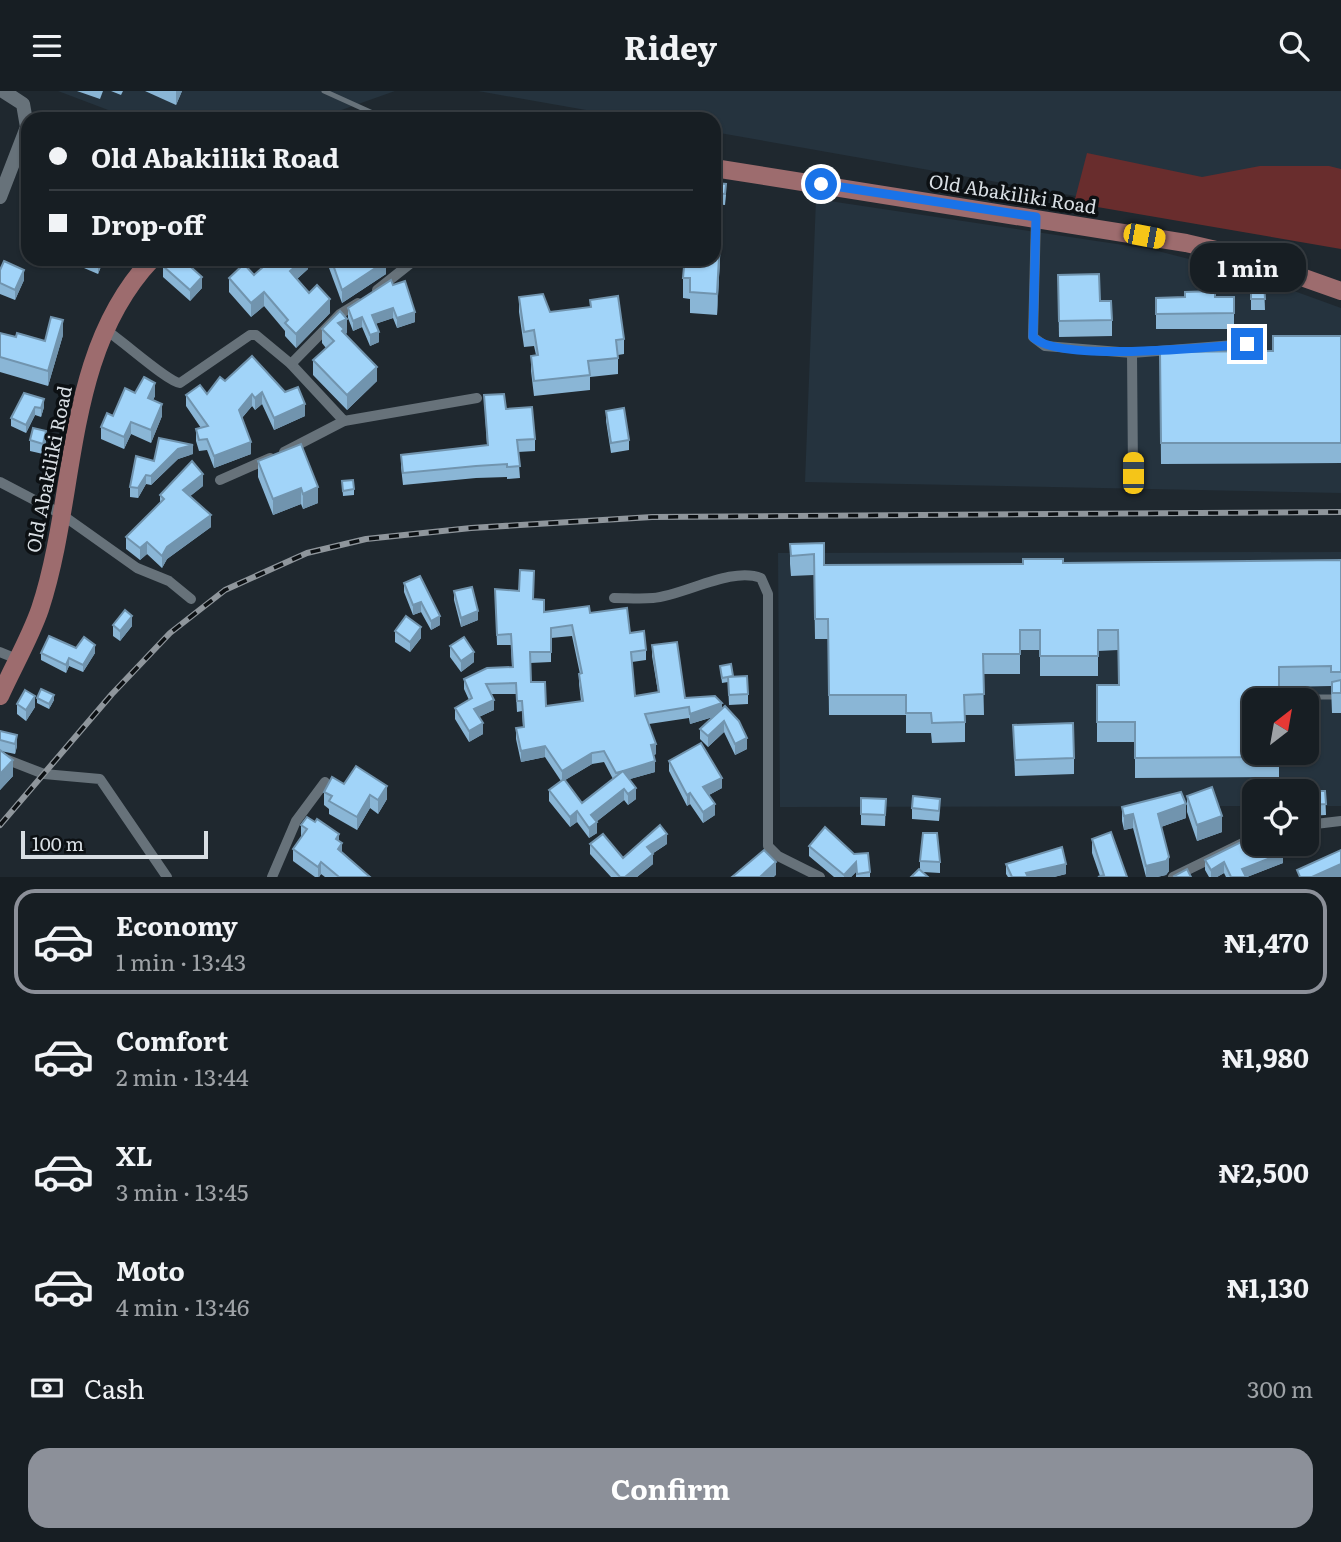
<!DOCTYPE html>
<meta charset="utf-8">
<style>
:root{--surface:#171e23;--page:#20272b;--text:#f1f3f6;--muted:#9ea2a6;--line:#363c41;--accent:#8c9099}
body{margin:0;font-family:Literata,serif;background:var(--page);color:var(--text);height:100vh;display:flex;flex-direction:column;font-size:26px;white-space:nowrap}
*{box-sizing:border-box;margin:0}
p{font-size:23px;color:var(--muted)}
.icon{flex:none;width:38px;height:38px;fill:none;stroke:currentColor;stroke-width:2;stroke-linecap:round;stroke-linejoin:round}
.map{position:relative;height:786px;overflow:hidden}
.details{display:flex;flex-direction:column;background:var(--surface);flex:1}
.details>*{flex:none}
.guide{position:absolute;left:21px;top:21px;width:700px;height:154px;border-radius:21px;box-shadow:0 2px 5px #0004,0 0 0 2px var(--line);display:grid;align-content:center;height:154px;padding:0 28px;background:var(--surface)}
.needle{width:46px;rotate:31deg}
.buttons{position:absolute;left:1242px;top:597px;display:grid;gap:14px}
.buttons a{display:grid;place-items:center;width:77px;height:77px;border-radius:14px;background:var(--surface);box-shadow:0 2px 5px #0004,0 0 0 2px var(--line);font-size:35px}
.scale{position:absolute;left:21px;bottom:18px;width:187px;box-sizing:border-box;padding-left:7px;border:4px solid #d8dee3;border-top:0;font-size:19px;line-height:24px;white-space:nowrap;color:#d8dee3;-webkit-text-stroke:5px #0c1013;paint-order:stroke}
.end{position:absolute;width:32px;height:32px;margin:-16px;border:9px solid #1a73e8;background:#fff;box-shadow:0 0 0 4px #fff}
.from{border-radius:50%}
.bubble{position:absolute;height:49px;border-radius:21px;background:var(--surface);box-shadow:0 2px 5px #0004,0 0 0 2px var(--line);font-size:23px;font-weight:700;line-height:49px;text-align:center}
.car{position:absolute;width:21px;height:42px;margin:-21px -10px;border-radius:9px;box-shadow:0 0 5px 2px #0007;background:linear-gradient(#f5c518 24%,#345 0 40%,#f5c518 0 76%,#345 0 86%,#f5c518 0)}
.guide b{display:flex;align-items:center;gap:24px;height:66px;font-size:26px}
.guide b+b{border-top:2px solid var(--line)}
.guide i{width:18px;height:18px;background:var(--text)}
ul{padding:12px 0 0;list-style:none}
li{display:flex;align-items:center;gap:21px;height:105px;margin:0 14px 10px;padding:0 14px;border:4px solid transparent;border-radius:21px}
li div{flex:1}
li b{display:block;font-size:26px}
li em{font-style:normal;font-weight:700}
li.active{border-color:var(--accent)}
li>.icon{width:63px;height:63px;stroke-width:1.5}
.pay{display:flex;align-items:center;gap:18px;height:77px;padding:0 28px;font-size:26px}
.pay p{margin-inline-start:auto}
.primary-button{display:flex;gap:14px;margin-top:auto;padding:14px 28px}
.primary-button a{flex:1;height:80px;border-radius:21px;background:var(--accent);color:#fff;font-size:28px;font-weight:700;line-height:80px;text-align:center}
header{display:flex;justify-content:space-between;align-items:center;height:91px;padding:0 28px;background:var(--surface);font-size:32px;font-weight:700}
.map>svg:first-child{display:block}
.built{fill:#25333e;fill-rule:evenodd}
.green{fill:#692d2d}
.lines{fill:none;stroke-linecap:round;stroke-linejoin:round}
.service{stroke:#67727a;stroke-width:5}
.minor{stroke:#67727a;stroke-width:10}
.tertiary{stroke:#67727a;stroke-width:14}
.primary{stroke:#9d6c6e;stroke-width:18}
.rail-casing{stroke:#8f969c;stroke-width:6}
.rail{stroke:#0c1013;stroke-width:3.5;stroke-dasharray:10;stroke-linecap:butt}
.wall{fill:#8ab6d6;fill-rule:evenodd}
.shaded-wall{fill:#7194ae}
.building{fill:#a1d4f9;stroke:#7194ae;stroke-width:2;fill-rule:evenodd}
.route{stroke:#1a73e8;stroke-width:9}
.labels{text-anchor:middle;dominant-baseline:central;stroke-width:7;stroke-linejoin:round;paint-order:stroke}
.street-label{font-size:19px;fill:#d8dee3;stroke:#0c1013}
</style>
<header><svg class="icon" aria-label="menu" viewBox="0 0 24 24"><path d="M4 6h16M4 12h16M4 18h16"/></svg>Ridey<svg class="icon" aria-label="search" viewBox="0 0 24 24"><circle cx="10" cy="10" r="6"/><path d="M15 15l6 6"/></svg></header>
<div class="map">
<svg width="1341" height="786" viewBox="0 0 1341 786">
<rect width="100%" height="100%" fill="#1f282f"/>
<g class="built">
<path d="M58,0H395L316,28H132Z"/>
<path d="M478,0H1341V152L714,41V28H637Z"/>
<path d="M816,108L1150,158L1247,183L1341,217V402L805,391Z"/>
<path d="M1341,461V715H1307V700H1255V715L780,716L778,462ZM1255,609H1307V662H1255Z"/>
</g>
<path class="green" d="M1087,62L1202,86L1260,75H1329L1341,78V158L1074,112Z"/>
<g class="lines">
<g class="service">
<path d="M324,0L386,28"/>
<path d="M1288,606H1341"/>
</g>
<g class="minor">
<path d="M1036,126L1033,246L1045,255L1132,262L1247,253"/>
<path d="M377,199L416,168"/>
<path d="M107,240C123,250 168,291 180,292L250,244H256L291,273L344,330L477,307"/>
<path d="M1132,262L1133,382"/>
<path d="M291,273L340,223L358,212"/>
<path d="M284,361L344,330"/>
<path d="M220,389L270,367"/>
<path d="M0,391L61,423L137,477L169,490L191,508"/>
<path d="M614,507C627,507 640,508 653,507C685,504 732,475 761,487L768,503V755L778,765L820,786"/>
<path d="M0,561L17,568"/>
<path d="M0,666L44,683L100,688L167,786"/>
<path d="M1307,734L1341,730"/>
<path d="M272,786L296,730L325,691"/>
<path d="M1173,786L1255,746"/>
</g>
<path class="tertiary" d="M0,106L27,36L23,13L3,0"/>
<g class="primary">
<path d="M714,77L1186,152L1242,165L1341,200"/>
<path d="M0,605C13,576 30,547 40,518C78,403 63,262 152,168"/>
</g>
<defs>
<path id="rail" d="M0,734L112,603L170,542L225,499L307,462L366,448L471,437L652,426L1341,421"/>
</defs>
<use href="#rail" class="rail-casing"/>
<use href="#rail" class="rail"/>
</g>
<g class="wall">
<path d="M77,0H103L100,8Z"/>
<path d="M111,0H123L121,4Z"/>
<path d="M145,0H182L176,14Z"/>
<path d="M714,92L726,104L725,114L714,113Z"/>
<path d="M721,149L717,224L690,222V208L683,207V187L691,176Z"/>
<path d="M63,168H104L98,183Z"/>
<path d="M308,168V178L297,188L330,222L296,257L285,245V240L264,215L251,226L229,201V187L254,184Z"/>
<path d="M329,168H385L386,183L342,212L329,177Z"/>
<path d="M163,175L202,197L190,210L163,186Z"/>
<path d="M0,179L24,189L15,209L0,203Z"/>
<path d="M1058,184L1100,210L1112,229V245L1059,246Z"/>
<path d="M1251,191H1264L1265,219H1251Z"/>
<path d="M393,194L415,231L397,237L393,227L375,233L379,251L370,255L362,236L353,240L348,227V217Z"/>
<path d="M519,206L550,221L590,216V209L624,248V263L618,264V283L590,286V299L534,305L531,280V265L536,264L534,255L524,256L519,221Z"/>
<path d="M1234,206V238H1156V207Z"/>
<path d="M322,238L347,242L345,243L377,290L347,319L313,284V269L326,257L322,252Z"/>
<path d="M0,242L16,246L45,250L63,244L48,295L0,281Z"/>
<path d="M1341,245V372L1161,373L1160,261L1273,260Z"/>
<path d="M225,290L285,301L305,325L274,339L262,313L255,319L252,315L242,327L251,363L214,377L207,359L199,360L196,350V338L201,337L186,315V304L207,303Z"/>
<path d="M24,302L44,316L41,326L35,324L26,342L11,335V327Z"/>
<path d="M135,302L155,305L153,309L162,325L151,352L131,343L124,358L101,348V336Z"/>
<path d="M484,304L506,318L535,348V360L518,361L520,387L507,388V386L476,387L403,394L401,376V364L487,354Z"/>
<path d="M606,320L629,349V359L611,362L606,330Z"/>
<path d="M30,349L46,351L43,363L30,360Z"/>
<path d="M301,353L318,412L303,418L301,413L273,424L258,386V370Z"/>
<path d="M193,363L178,368L151,394L146,393L138,407L130,406V396L154,370Z"/>
<path d="M342,390L354,398V404L343,405Z"/>
<path d="M203,395L190,405L211,436L167,468L162,477L147,463L140,469L126,458V446L160,413V404Z"/>
<path d="M824,452V474L1023,473L1063,472L1341,469V622H1332L1331,595L1279,596V686L1135,687V651H1097V594H1118V559L1098,560V585H1040V559H1020V583H983L984,624H965V651L932,652L931,642H906V624H829L828,548H815L814,484L791,485L790,473V453Z"/>
<path d="M404,492L440,534L431,539L421,521L413,524L404,501Z"/>
<path d="M495,498L534,508L544,521L590,522L630,542L646,559V569L632,571L635,605L658,601L652,565V554L685,607L722,617L747,658L735,664L724,641L708,656L700,648V638L713,626L690,633L689,627L649,633L656,663L654,664L655,681L630,688L636,708L628,714L624,709L596,731L597,742L589,747L577,731L570,736L549,710V699L561,690L545,666L521,671L516,648V637L523,636L522,620L517,621L516,603H491L494,619L479,626L483,643L469,651L455,628V617L469,609L464,598V588L512,576L511,554H497ZM572,545L580,583H579V593L581,610L546,615L531,591L530,572L551,571V547ZM604,671L613,688L582,712L565,689L592,673Z"/>
<path d="M454,500L478,529L461,536L454,509Z"/>
<path d="M113,534L132,535L120,550L113,545Z"/>
<path d="M395,540L421,547L410,561L395,551Z"/>
<path d="M450,555L474,571L461,581L450,566Z"/>
<path d="M76,557L95,562L83,581L69,575L66,582L41,569V562Z"/>
<path d="M720,575L733,586L748,603V613L729,614L728,591L722,592Z"/>
<path d="M37,607L54,609L49,618L37,612Z"/>
<path d="M17,613L35,616L26,630L17,623Z"/>
<path d="M1013,634L1074,667V683L1015,685Z"/>
<path d="M0,640L17,655L15,663L1,660L13,685L0,699Z"/>
<path d="M669,670L722,697L709,704L715,724L703,732L690,713L687,715L669,680Z"/>
<path d="M344,693L387,708L378,723L370,717L357,739L329,723V718L324,714V701Z"/>
<path d="M1307,700H1325L1326,724L1307,725Z"/>
<path d="M1187,705L1222,741L1197,750L1187,721Z"/>
<path d="M861,707L886,708L885,735L861,734Z"/>
<path d="M1122,716L1186,727L1161,736L1169,780L1166,784L1157,786H1146L1133,737L1124,739L1122,730Z"/>
<path d="M912,717L940,719L939,730L912,728Z"/>
<path d="M301,734L339,751L342,761L370,786H325L321,783L319,786H315L293,770V758L301,746Z"/>
<path d="M1092,748L1127,786L1100,785L1092,762Z"/>
<path d="M590,753L623,767L667,753L652,763L653,773L637,786H611L590,763Z"/>
<path d="M809,755L854,763L870,781V786H856V781L851,786H834L809,765Z"/>
<path d="M1205,769L1283,772L1247,786H1226L1224,782L1217,786H1209L1205,779Z"/>
<path d="M920,770L940,771V782L923,781L920,779Z"/>
<path d="M1006,773L1066,783L1054,786H1008L1006,783Z"/>
</g>
<g class="shaded-wall">
<path d="M176,0H182L176,14Z"/>
<path d="M721,128V149L717,224V203Z"/>
<path d="M98,168H104L98,183Z"/>
<path d="M304,168H308V178L290,194V180Z"/>
<path d="M386,170V183L342,212V199Z"/>
<path d="M24,179V189L15,209V199Z"/>
<path d="M202,186V197L190,210V199Z"/>
<path d="M264,201V215L251,226V212Z"/>
<path d="M330,208V222L296,257V243Z"/>
<path d="M393,217V227L372,234V224Z"/>
<path d="M415,221V231L397,237V227Z"/>
<path d="M362,226V236L353,240V230Z"/>
<path d="M347,228V242L344,244L338,232Z"/>
<path d="M63,229V244L48,295V280Z"/>
<path d="M379,241V251L370,255V244Z"/>
<path d="M377,276V290L347,319V304Z"/>
<path d="M155,292V305L148,319V307Z"/>
<path d="M262,301V313L255,319V307Z"/>
<path d="M252,303V315L239,330V319Z"/>
<path d="M44,308V316L41,326V317Z"/>
<path d="M162,313V325L151,352V339Z"/>
<path d="M305,313V325L274,339V327Z"/>
<path d="M35,316V324L26,342V334Z"/>
<path d="M131,331V343L124,358V346Z"/>
<path d="M46,340V351L43,363V353Z"/>
<path d="M251,351V363L214,377V365Z"/>
<path d="M193,354V363L178,368L151,394V385L178,358Z"/>
<path d="M203,383V395L183,411V399Z"/>
<path d="M146,384V393L138,407V397Z"/>
<path d="M318,396V412L303,418V403Z"/>
<path d="M301,397V413L273,424V408Z"/>
<path d="M211,424V436L167,468L162,477V465L167,456Z"/>
<path d="M147,451V463L140,469V457Z"/>
<path d="M421,511V521L413,524V514Z"/>
<path d="M478,520V529L461,536V527Z"/>
<path d="M132,525V535L120,550V540Z"/>
<path d="M440,525V534L431,539V530Z"/>
<path d="M421,536V547L410,561V551Z"/>
<path d="M95,554V562L83,581V574Z"/>
<path d="M474,561V571L461,581V570Z"/>
<path d="M69,567V575L66,582V574Z"/>
<path d="M54,604V609L49,618V613Z"/>
<path d="M35,605V616L26,630V619Z"/>
<path d="M494,609V619L474,628V618Z"/>
<path d="M722,612V623L690,633V623Z"/>
<path d="M724,630V641L708,656V645Z"/>
<path d="M483,632V643L469,651V640Z"/>
<path d="M17,644V655L15,663V653Z"/>
<path d="M747,647V658L735,664V653Z"/>
<path d="M656,653V663L651,665V654Z"/>
<path d="M545,655V666L521,671V660Z"/>
<path d="M592,662V673L562,691V680Z"/>
<path d="M13,669V685L0,699V683Z"/>
<path d="M655,670V681L623,690V680Z"/>
<path d="M722,687V697L703,707V696Z"/>
<path d="M387,695V708L378,723V709Z"/>
<path d="M636,697V708L628,714V703Z"/>
<path d="M624,698V709L591,735V724Z"/>
<path d="M690,702V713L687,715V704Z"/>
<path d="M370,704V717L357,739V726Z"/>
<path d="M715,713V724L703,732V721Z"/>
<path d="M1186,713V727L1158,737V723Z"/>
<path d="M577,720V731L570,736V726Z"/>
<path d="M1133,723V737L1124,739V725Z"/>
<path d="M1222,725V741L1197,750V734Z"/>
<path d="M597,731V742L589,747V737Z"/>
<path d="M339,743V756L342,752V765L338,770L336,748Z"/>
<path d="M667,743V753L647,766V756Z"/>
<path d="M1283,762V772L1247,786H1242V778Z"/>
<path d="M653,763V773L637,786H625Z"/>
<path d="M1169,766V780L1166,784L1157,786H1146V775Z"/>
<path d="M321,771V783L319,786H318V776Z"/>
<path d="M776,771V784L774,786H760Z"/>
<path d="M856,771V781L851,786H844V784Z"/>
<path d="M1224,771V782L1217,786H1211V779Z"/>
<path d="M1066,773V783L1054,786H1026V782Z"/>
<path d="M1341,773V786H1312Z"/>
</g>
<g class="building">
<path d="M714,92L726,93L725,103L714,102Z"/>
<path d="M714,128H721L717,203L690,201V187H683L684,176H691V168H714Z"/>
<path d="M170,168H182L202,186L190,199L163,175Z"/>
<path d="M272,168H304L290,180L309,202L317,194L330,208L296,243L285,232L288,229L264,201L251,212L229,187L244,173L254,184Z"/>
<path d="M331,168H385L386,170L342,199Z"/>
<path d="M4,170L24,179L15,199L0,192V179Z"/>
<path d="M1099,183L1100,210H1111L1112,229L1059,230L1058,184Z"/>
<path d="M391,189L393,194L405,190L415,221L397,227L393,217L372,224L379,241L370,244L362,226L353,230L348,217Z"/>
<path d="M1251,191H1264L1265,208H1251Z"/>
<path d="M1215,200V206H1234V222L1156,223V207L1185,206V201Z"/>
<path d="M543,203L550,221L591,216L590,209L618,205L624,248L616,249L618,267L588,270L590,284L534,290L531,265L538,264L534,239L524,241L519,206Z"/>
<path d="M340,220L347,228L338,232L344,238L342,240L377,276L347,304L313,269L334,250L322,238Z"/>
<path d="M51,226L63,229L48,280L0,266V242L16,246L17,242L45,250Z"/>
<path d="M1273,245H1341V352H1161L1160,261L1273,260Z"/>
<path d="M252,265L285,301L298,296L305,313L274,327L262,301L255,307L252,303L239,319L251,351L214,365L207,348L199,349L196,338L208,335L186,304L200,294L207,303L220,286L225,290Z"/>
<path d="M144,286L155,292L148,307L162,313L151,339L131,331L124,346L101,336L107,322L113,325L125,297L135,302Z"/>
<path d="M24,302L44,308L41,317L35,316L26,334L11,327Z"/>
<path d="M504,303L506,318L532,316L535,348L517,349L520,375L507,376V373L476,375L403,382L401,364L488,354L484,304Z"/>
<path d="M624,317L629,349L611,352L606,320Z"/>
<path d="M33,337L46,340L43,353L30,349Z"/>
<path d="M159,347L193,354L178,358L151,385L146,384L138,397L130,396L136,365L154,370Z"/>
<path d="M301,353L318,396L303,403L301,397L273,408L258,370Z"/>
<path d="M192,370L203,383L183,399L211,424L167,456L162,465L147,451L140,457L126,446L164,408L160,404Z"/>
<path d="M353,389L354,398L343,400L342,390Z"/>
<path d="M824,452V474L1023,473V468H1063V472L1341,469V581H1331V575L1279,576V609H1255V662H1279V666L1135,667V631H1097V594H1119L1118,539H1098V565H1040V539H1020V563H983L984,603L964,604L965,631L932,632L931,622H906V604H829L828,528H815L814,463L791,465L790,453Z"/>
<path d="M520,479L534,480L533,508L544,509V521L589,515L590,522L627,517L630,542L644,540L646,559L631,561L635,605L659,601L652,554L677,551L685,607L715,605L722,612L690,623L689,616L645,623L656,653L651,654L655,670L623,680L636,697L628,703L624,698L591,724L597,731L589,737L577,720L570,726L549,699L564,688L582,712L623,680L616,682L604,660L592,662L562,680L545,655L521,660L516,637L524,636L522,610H517L516,592L486,593L494,609L474,618L483,632L469,640L455,617L472,607L464,588L487,577L513,576L511,543L497,544L495,498L519,500ZM572,534L582,582L579,583L583,610L546,615L545,591H531L530,561H551V537Z"/>
<path d="M420,485L440,525L431,530L421,511L413,514L404,492Z"/>
<path d="M472,496L478,520L461,527L454,500Z"/>
<path d="M125,519L132,525L120,540L113,534Z"/>
<path d="M406,525L421,536L410,551L395,540Z"/>
<path d="M49,545L76,557L84,546L95,554L83,574L69,567L66,574L41,562Z"/>
<path d="M464,546L474,561L461,570L450,555Z"/>
<path d="M731,573L733,585L722,587L720,575Z"/>
<path d="M747,585L748,603L729,604L728,586Z"/>
<path d="M1341,589V602H1332V591Z"/>
<path d="M41,598L54,604L49,613L37,607Z"/>
<path d="M25,599L35,605L26,619L17,613Z"/>
<path d="M725,615L739,630L747,647L735,653L724,630L708,645L700,638Z"/>
<path d="M1073,632L1074,667L1015,669L1013,634Z"/>
<path d="M0,640L17,644L15,653L0,649Z"/>
<path d="M701,652L722,687L703,696L715,713L703,721L690,702L687,704L669,670Z"/>
<path d="M0,659L13,669L0,683Z"/>
<path d="M356,675L387,695L378,709L370,704L357,726L329,710L332,705L324,701L332,686L344,693Z"/>
<path d="M1212,696L1222,725L1197,734L1187,705Z"/>
<path d="M1303,700H1325L1326,713L1307,714V700Z"/>
<path d="M1181,701L1186,713L1158,723L1169,766L1166,770L1146,775L1133,723L1124,725L1122,716Z"/>
<path d="M913,705L940,708L939,720L912,717Z"/>
<path d="M861,707L886,708L885,724L861,723Z"/>
<path d="M307,726L315,731L317,728L339,743L336,748L342,752L338,758L370,786H339L321,771L318,776L293,758L307,738L301,734Z"/>
<path d="M660,734L667,743L647,756L653,763L625,786H620L590,753L603,743L623,767Z"/>
<path d="M825,736L854,763L868,762L870,781L857,783L856,771L844,784L809,755Z"/>
<path d="M1111,741L1127,786H1098L1104,784L1092,748Z"/>
<path d="M923,742H937L940,771L920,770Z"/>
<path d="M1255,744V752H1278L1283,762L1242,778L1246,786H1231L1224,771L1211,779L1205,769Z"/>
<path d="M1062,756L1066,773L1026,782L1028,786H1012L1006,773Z"/>
<path d="M764,759L776,771L760,786H732Z"/>
<path d="M1341,759V773L1312,786H1300L1297,779Z"/>
<path d="M919,778L928,786H911Z"/>
<path d="M1187,778L1191,786H1175L1174,785Z"/>
</g>
<g class="lines">
<path class="route" d="M821,93L1036,126L1033,246C1058,272 1208,256 1247,253"/>
</g>
<g class="labels">
<g class="street-label">
<text transform="translate(1013 102) rotate(9)">Old Abakiliki Road</text>
<text transform="translate(48 378) rotate(-79)">Old Abakiliki Road</text>
</g>
</g>
</svg>
<div class="buttons">
<a><svg class="needle" viewBox="-14 -14 28 28"><path d="M0-13l5 13h-10z" fill="#e53935"/><path d="M0 13l5-13h-10z" fill="#9ea2a6"/></svg></a>
<a><svg class="icon" aria-label="locate" viewBox="0 0 24 24"><circle cx="12" cy="12" r="6"/><path d="M12 2v4M12 18v4M2 12h4M18 12h4"/></svg></a>
</div>
<div class="scale">100 m</div>
<i class="end from" style="left:821px;top:93px"></i>
<i class="end" style="left:1247px;top:253px"></i>
<div class="bubble" style="left:1190px;top:152px;width:116px">1 min</div>
<i class="car" style="left:1144px;top:145px;rotate:101deg"></i>
<i class="car" style="left:1133px;top:382px;rotate:0deg"></i>
<div class="guide">
<b><i class="from"></i>Old Abakiliki Road</b>
<b><i></i>Drop-off</b>
</div>
</div>
<section class="details">
<ul>
<li class="active"><svg class="icon" aria-label="car" viewBox="0 0 24 24"><path d="M5 17H2v-5l4-1 3-4h7l3 4 3 1v5h-3M9 17h6M6 11h13"/><circle cx="7" cy="17" r="2"/><circle cx="17" cy="17" r="2"/></svg><div><b>Economy</b><p>1 min · 13:43</p></div><em>₦1,470</em></li>
<li><svg class="icon" aria-label="car" viewBox="0 0 24 24"><path d="M5 17H2v-5l4-1 3-4h7l3 4 3 1v5h-3M9 17h6M6 11h13"/><circle cx="7" cy="17" r="2"/><circle cx="17" cy="17" r="2"/></svg><div><b>Comfort</b><p>2 min · 13:44</p></div><em>₦1,980</em></li>
<li><svg class="icon" aria-label="car" viewBox="0 0 24 24"><path d="M5 17H2v-5l4-1 3-4h7l3 4 3 1v5h-3M9 17h6M6 11h13"/><circle cx="7" cy="17" r="2"/><circle cx="17" cy="17" r="2"/></svg><div><b>XL</b><p>3 min · 13:45</p></div><em>₦2,500</em></li>
<li><svg class="icon" aria-label="car" viewBox="0 0 24 24"><path d="M5 17H2v-5l4-1 3-4h7l3 4 3 1v5h-3M9 17h6M6 11h13"/><circle cx="7" cy="17" r="2"/><circle cx="17" cy="17" r="2"/></svg><div><b>Moto</b><p>4 min · 13:46</p></div><em>₦1,130</em></li>
</ul>
<div class="pay"><svg class="icon" aria-label="cash" viewBox="0 0 24 24"><path d="M3 7h18v10H3z"/><circle cx="12" cy="12" r="2"/></svg>Cash<p>300 m</p></div>
<div class="primary-button"><a>Confirm</a></div>
</section>
